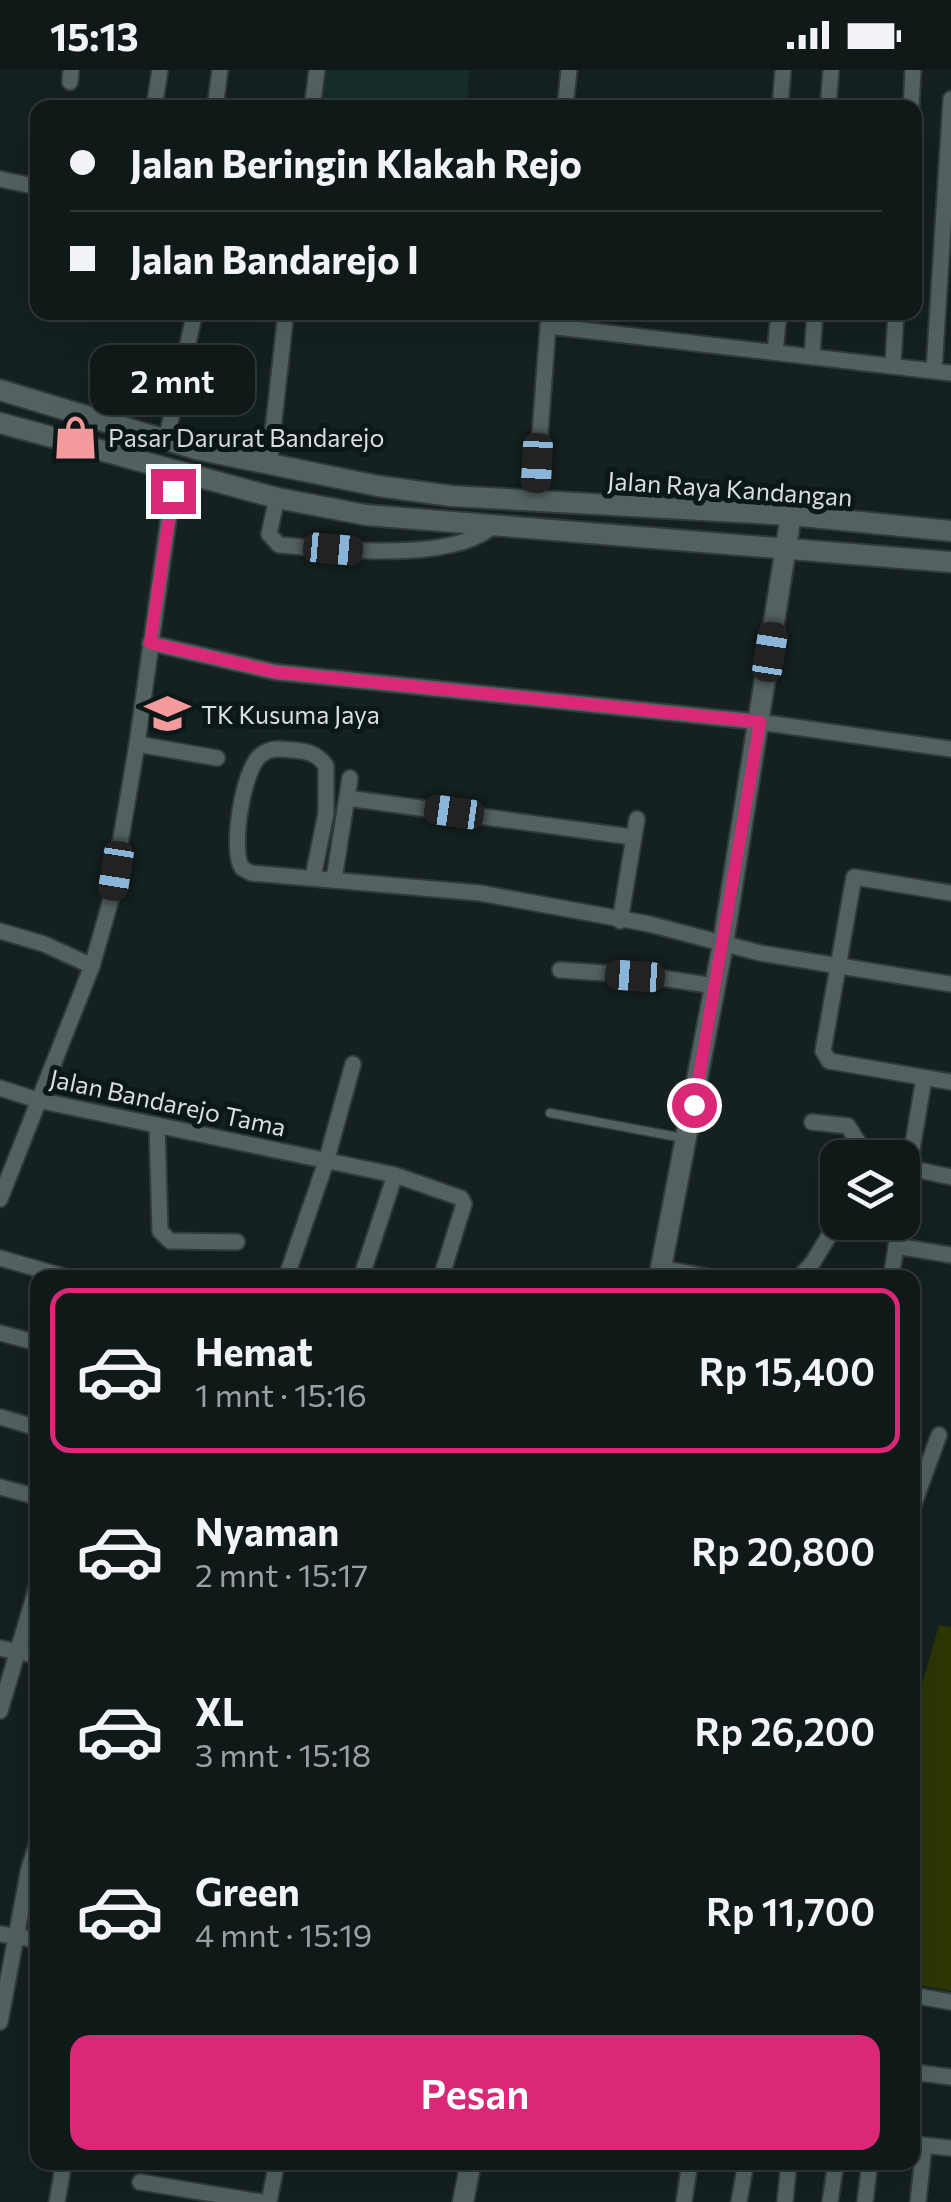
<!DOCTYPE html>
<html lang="id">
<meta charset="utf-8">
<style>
:root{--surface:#0f1918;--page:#1d2625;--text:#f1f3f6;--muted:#9ba0a2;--line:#2f3837;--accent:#db2777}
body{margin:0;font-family:Commissioner,sans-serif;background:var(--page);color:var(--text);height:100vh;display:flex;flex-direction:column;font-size:38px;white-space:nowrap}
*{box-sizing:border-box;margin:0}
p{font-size:32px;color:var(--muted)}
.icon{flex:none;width:55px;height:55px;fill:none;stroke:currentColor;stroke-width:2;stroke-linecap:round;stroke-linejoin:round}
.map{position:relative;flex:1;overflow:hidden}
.side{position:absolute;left:30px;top:1200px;width:890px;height:900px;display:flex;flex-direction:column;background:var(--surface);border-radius:20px;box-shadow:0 10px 40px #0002,0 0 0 2px var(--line)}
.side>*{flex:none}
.banner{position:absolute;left:30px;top:30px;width:892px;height:220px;border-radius:20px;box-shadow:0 10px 40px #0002,0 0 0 2px var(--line);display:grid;align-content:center;height:220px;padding:0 40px;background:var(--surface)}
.controls{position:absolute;left:820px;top:1070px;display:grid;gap:20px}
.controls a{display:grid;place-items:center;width:100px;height:100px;border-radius:20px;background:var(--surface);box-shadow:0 10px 40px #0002,0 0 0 2px var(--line);font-size:50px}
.end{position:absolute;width:45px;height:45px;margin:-22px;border:12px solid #db2777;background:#fff;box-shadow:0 0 0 5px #fff}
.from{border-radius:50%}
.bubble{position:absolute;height:70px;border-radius:20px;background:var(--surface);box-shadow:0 10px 40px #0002,0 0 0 2px var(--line);font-size:32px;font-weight:600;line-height:70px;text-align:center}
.car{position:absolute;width:30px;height:60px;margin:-30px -15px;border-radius:12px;box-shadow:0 0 8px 2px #0007;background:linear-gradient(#222 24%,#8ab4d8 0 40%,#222 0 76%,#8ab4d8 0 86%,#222 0)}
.banner b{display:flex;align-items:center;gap:35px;height:95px;font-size:38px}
.banner b+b{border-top:2px solid var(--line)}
.banner i{width:25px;height:25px;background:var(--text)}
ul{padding:18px 0 0;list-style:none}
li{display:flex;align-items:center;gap:30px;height:165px;margin:0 20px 15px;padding:0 20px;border:5px solid transparent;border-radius:20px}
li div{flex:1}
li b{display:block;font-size:38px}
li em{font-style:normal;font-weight:600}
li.selected{border-color:var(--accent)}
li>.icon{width:90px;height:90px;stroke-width:1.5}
.action{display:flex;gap:20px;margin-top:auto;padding:20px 40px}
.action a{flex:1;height:115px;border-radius:20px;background:var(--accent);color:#fff;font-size:40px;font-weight:600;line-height:115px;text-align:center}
.status{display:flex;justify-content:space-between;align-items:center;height:70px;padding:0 50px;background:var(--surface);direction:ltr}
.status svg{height:28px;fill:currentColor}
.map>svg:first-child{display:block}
.built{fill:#172d2b}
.green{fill:#2c3704}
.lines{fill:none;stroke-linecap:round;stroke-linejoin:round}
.lane-casing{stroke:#313a39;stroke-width:11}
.street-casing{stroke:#313a39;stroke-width:19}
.secondary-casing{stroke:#313a39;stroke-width:24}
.lane{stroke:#536261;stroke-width:8}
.street{stroke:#536261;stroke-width:15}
.secondary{stroke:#536261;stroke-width:20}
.route{stroke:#db2777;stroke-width:12}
.labels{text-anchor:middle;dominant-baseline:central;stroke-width:10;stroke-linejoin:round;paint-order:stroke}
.poi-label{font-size:25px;fill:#d7dfdf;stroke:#0b1817;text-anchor:start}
.street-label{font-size:25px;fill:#d7dfdf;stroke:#0b1817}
</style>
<div class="status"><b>15:13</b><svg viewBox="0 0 49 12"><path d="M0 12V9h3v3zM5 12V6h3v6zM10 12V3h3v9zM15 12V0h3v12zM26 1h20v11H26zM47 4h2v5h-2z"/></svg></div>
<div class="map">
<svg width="951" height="2132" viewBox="0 0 951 2132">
<rect width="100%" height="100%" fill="#142120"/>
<path class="built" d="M324,0H470L466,37L319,38Z"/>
<path class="green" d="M939,1555L951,1557V1921L912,1914L913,1645Z"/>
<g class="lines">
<defs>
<path id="lane" d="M550,1043L683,1068"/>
<g id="street">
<path d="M70,12L71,0"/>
<path d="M154,38L160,0"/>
<path d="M215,38L220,0"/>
<path d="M312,38L317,0"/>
<path d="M565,38L569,0"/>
<path d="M780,38L783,0"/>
<path d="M828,38L831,0"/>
<path d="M911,38L913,0"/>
<path d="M0,109L38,117"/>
<path d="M548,256L951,303"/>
<path d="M775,282L779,242"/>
<path d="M812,287L815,242"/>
<path d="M893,294L896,242"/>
<path d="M934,300L951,29"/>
<path d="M166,370L195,242"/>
<path d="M269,396L286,242"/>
<path d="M277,428L269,464L279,475C333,479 455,494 495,454"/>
<path d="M535,431L549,242"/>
<path d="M150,573L275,602L759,652L951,679"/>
<path d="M137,674L217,688"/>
<path d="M347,728L632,767"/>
<path d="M313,807L326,743V696C317,683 307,681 292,680C280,679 271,677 261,685C243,698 230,780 242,798L251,803L480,823L649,854L760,883L951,914"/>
<path d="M334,809L350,708"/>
<path d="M951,823L854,807L823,981L829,991L951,1012"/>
<path d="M620,851L637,749"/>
<path d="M0,861L44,874L92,896"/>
<path d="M560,900L648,906L715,916"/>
<path d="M0,1018L37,1030L395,1105L461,1128L464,1134L441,1208"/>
<path d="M812,1052L848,1056L858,1072L854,1088"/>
<path d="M157,1055L160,1161L170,1171L237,1172"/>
<path d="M909,1098L951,1107"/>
<path d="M0,1129L92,896L110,833L137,674L175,403"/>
<path d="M902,1139L924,1008"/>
<path d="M896,1176L951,1185"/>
<path d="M0,1188L69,1208"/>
<path d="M661,1198L714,1208"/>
<path d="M286,1208L326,1092L353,994"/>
<path d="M361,1208L395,1105"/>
<path d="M799,1208L813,1192L838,1151"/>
<path d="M891,1208L900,1152"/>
<path d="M0,1263L38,1273"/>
<path d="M0,1347L38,1358"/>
<path d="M0,1417L38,1427"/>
<path d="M912,1439L939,1365"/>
<path d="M0,1578L38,1586"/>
<path d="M0,1641L38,1513"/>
<path d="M0,1864L38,1870"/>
<path d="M912,1925L951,1932"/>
<path d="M0,1952L29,1798L38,1771"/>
<path d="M912,2002L951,2007"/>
<path d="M912,2074L951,2078"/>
<path d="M140,2112L262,2132"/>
<path d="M57,2132L64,2092"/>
<path d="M269,2132L277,2092"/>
<path d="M684,2132L690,2092"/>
<path d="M739,2132L746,2092"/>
<path d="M785,2132L789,2092"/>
<path d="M830,2132L836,2092"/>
<path d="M865,2132L870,2092"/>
<path d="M918,2132L924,2076"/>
</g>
<g id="secondary">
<path d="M0,320L196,379L378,416L451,426L791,445L951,461"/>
<path d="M0,353L277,428L366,445L951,492"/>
<path d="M659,1208L723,874L791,445"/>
<path d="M463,2132L471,2092"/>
</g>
</defs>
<use href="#lane" class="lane-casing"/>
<use href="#street" class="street-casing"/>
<use href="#secondary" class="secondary-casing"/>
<use href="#lane" class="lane"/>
<use href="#street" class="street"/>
<use href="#secondary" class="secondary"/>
</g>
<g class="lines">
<path class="route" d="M173,421L150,573L275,602L760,652L694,1035"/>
</g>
<defs>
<symbol id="shop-bare" viewBox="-9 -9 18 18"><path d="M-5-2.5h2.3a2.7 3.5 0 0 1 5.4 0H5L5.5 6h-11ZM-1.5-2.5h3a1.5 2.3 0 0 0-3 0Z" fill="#f59b9e" stroke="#0b1817" stroke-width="2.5" paint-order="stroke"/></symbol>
<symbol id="school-bare" viewBox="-9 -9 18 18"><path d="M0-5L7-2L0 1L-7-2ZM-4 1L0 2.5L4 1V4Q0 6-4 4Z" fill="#f59b9e" stroke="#0b1817" stroke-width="2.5" paint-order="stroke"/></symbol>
</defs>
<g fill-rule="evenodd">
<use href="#shop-bare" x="44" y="336" width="63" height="63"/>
<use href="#school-bare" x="136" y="612" width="63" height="63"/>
</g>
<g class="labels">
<g class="poi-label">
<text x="108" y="367">Pasar Darurat Bandarejo</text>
<text x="201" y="644">TK Kusuma Jaya</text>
</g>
<g class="street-label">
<text transform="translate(730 418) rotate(4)">Jalan Raya Kandangan</text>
<text transform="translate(168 1032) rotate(12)">Jalan Bandarejo Tama</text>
</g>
</g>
</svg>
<div class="controls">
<a><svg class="icon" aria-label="layers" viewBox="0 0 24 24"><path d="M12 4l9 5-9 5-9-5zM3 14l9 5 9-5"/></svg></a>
</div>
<i class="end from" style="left:694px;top:1035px"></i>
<i class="end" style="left:173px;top:421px"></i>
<div class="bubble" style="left:90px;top:275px;width:165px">2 mnt</div>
<i class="car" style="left:537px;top:393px;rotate:183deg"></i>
<i class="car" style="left:333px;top:479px;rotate:95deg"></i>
<i class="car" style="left:770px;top:582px;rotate:9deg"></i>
<i class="car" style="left:454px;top:742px;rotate:278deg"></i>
<i class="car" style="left:116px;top:801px;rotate:189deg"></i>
<i class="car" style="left:635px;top:906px;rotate:274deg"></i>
<div class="banner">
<b><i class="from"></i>Jalan Beringin Klakah Rejo</b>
<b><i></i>Jalan Bandarejo I</b>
</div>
<section class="side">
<ul>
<li class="selected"><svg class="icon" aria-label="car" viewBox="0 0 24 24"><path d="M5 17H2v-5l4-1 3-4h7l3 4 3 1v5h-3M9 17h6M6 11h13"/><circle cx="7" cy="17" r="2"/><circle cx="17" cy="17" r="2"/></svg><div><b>Hemat</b><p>1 mnt · 15:16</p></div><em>Rp 15,400</em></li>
<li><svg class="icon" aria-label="car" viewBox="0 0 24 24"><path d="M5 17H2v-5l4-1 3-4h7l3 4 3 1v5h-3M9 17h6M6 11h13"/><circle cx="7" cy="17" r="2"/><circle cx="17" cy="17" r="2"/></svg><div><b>Nyaman</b><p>2 mnt · 15:17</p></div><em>Rp 20,800</em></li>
<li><svg class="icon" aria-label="car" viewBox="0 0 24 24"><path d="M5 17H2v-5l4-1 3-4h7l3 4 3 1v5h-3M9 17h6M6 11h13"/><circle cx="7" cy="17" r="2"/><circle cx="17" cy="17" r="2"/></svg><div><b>XL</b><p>3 mnt · 15:18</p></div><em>Rp 26,200</em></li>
<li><svg class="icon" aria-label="car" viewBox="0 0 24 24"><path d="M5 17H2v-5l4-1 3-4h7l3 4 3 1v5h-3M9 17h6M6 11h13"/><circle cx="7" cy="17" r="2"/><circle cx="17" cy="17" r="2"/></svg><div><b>Green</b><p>4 mnt · 15:19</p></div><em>Rp 11,700</em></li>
</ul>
<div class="action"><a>Pesan</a></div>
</section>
</div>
